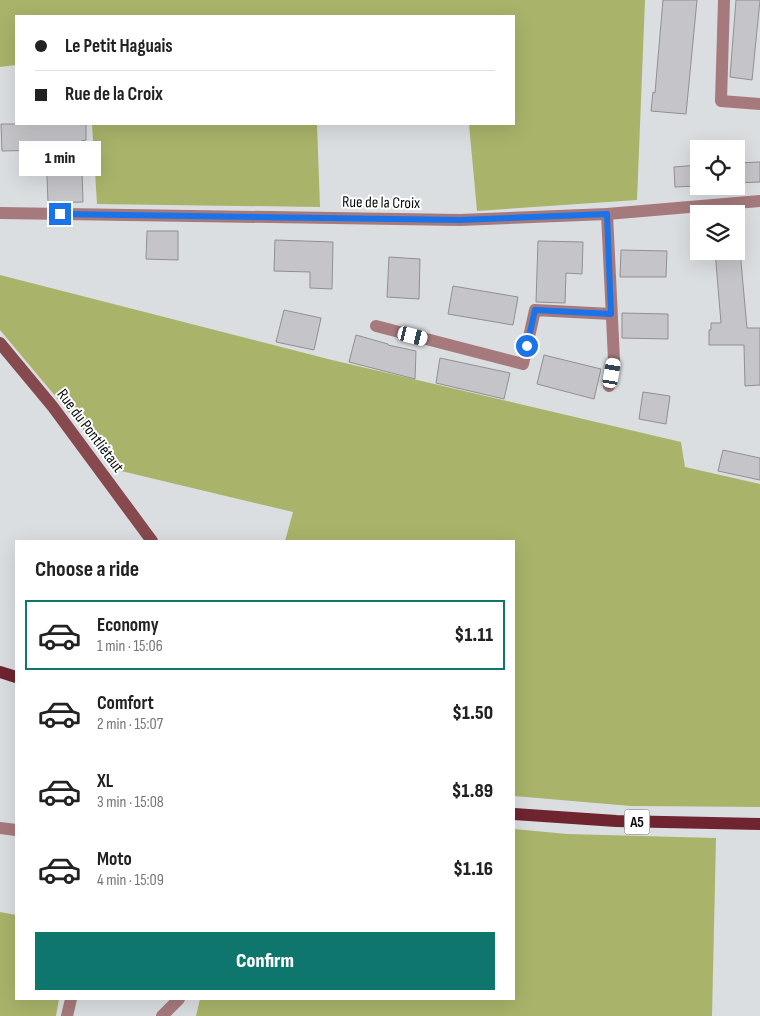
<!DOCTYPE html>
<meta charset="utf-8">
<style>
:root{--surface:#fff;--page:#f2f2f2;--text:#222;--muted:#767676;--line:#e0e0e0;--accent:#0f766e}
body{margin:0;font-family:"Sofia Sans Condensed",sans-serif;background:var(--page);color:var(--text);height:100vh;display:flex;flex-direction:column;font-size:19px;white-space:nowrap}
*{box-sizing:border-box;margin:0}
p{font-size:16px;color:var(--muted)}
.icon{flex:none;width:28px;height:28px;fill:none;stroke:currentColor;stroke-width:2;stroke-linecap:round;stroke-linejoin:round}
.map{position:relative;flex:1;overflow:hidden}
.side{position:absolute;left:15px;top:540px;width:500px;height:460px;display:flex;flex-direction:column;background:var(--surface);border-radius:0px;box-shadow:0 5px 20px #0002}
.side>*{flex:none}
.hud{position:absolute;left:15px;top:15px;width:500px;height:110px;border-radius:0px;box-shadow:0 5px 20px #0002;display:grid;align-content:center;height:110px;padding:0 20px;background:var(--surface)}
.tools{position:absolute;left:690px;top:140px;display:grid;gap:10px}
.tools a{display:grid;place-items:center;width:55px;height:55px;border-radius:0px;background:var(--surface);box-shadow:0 5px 20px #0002;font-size:25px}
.end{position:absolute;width:22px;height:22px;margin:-11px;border:6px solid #1a73e8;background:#fff;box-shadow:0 0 0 2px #fff}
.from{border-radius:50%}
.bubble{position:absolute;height:35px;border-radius:0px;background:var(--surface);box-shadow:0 5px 20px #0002;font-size:16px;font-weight:800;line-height:35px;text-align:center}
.car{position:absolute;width:15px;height:30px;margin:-15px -8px;border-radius:6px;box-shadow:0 0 4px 1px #0007;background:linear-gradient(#fff 24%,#345 0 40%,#fff 0 76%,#345 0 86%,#fff 0)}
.hud b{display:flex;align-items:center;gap:18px;height:48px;font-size:19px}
.hud b+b{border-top:1px solid var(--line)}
.hud i{width:12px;height:12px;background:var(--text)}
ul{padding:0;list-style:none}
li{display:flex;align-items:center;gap:15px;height:70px;margin:0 10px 8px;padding:0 10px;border:2px solid transparent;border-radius:0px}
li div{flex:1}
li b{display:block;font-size:19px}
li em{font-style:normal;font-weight:800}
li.active{border-color:var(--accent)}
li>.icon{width:45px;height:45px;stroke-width:1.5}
h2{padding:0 20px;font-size:22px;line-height:60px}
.action{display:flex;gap:10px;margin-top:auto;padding:10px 20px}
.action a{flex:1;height:58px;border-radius:0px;background:var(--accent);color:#fff;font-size:20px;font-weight:800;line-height:58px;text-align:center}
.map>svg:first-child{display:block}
.green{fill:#a9b369}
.building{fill:#c5c4c8;stroke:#908f92}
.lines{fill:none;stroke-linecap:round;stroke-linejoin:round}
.lane{stroke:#a67a7c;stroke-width:12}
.street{stroke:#a67a7c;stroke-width:12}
.secondary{stroke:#86494e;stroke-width:12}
.primary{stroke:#6e252f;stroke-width:12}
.route{stroke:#1a73e8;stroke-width:6}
.labels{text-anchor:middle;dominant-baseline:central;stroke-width:4;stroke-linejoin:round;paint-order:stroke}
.shield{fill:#fff;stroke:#545556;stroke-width:1}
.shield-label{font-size:15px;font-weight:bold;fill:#0b0c0d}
.street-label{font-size:16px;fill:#0b0c0d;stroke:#fff}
</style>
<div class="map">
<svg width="760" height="1016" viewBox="0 0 760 1016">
<rect width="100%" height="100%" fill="#dbdee1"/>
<g class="green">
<path d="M0,0H645L637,200L477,211L469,124H514V16H16V65L0,67Z"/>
<path d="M92,124H317L320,207L97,204Z"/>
<path d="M0,275L332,360L681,442L685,467L760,484V807L631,806L514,796V541H285L293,512L117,470L0,330Z"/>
<path d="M514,829L567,834L716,838L712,1016H196L200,999H514Z"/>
<path d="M0,912L16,915V999H59L56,1016H0Z"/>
</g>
<g class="building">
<path d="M663,0H697L686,114L651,111L653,92L655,93Z"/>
<path d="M736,0H760L752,80L730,77Z"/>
<path d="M1,124H86V140L81,141L83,202L48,203L46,150L2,151Z"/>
<path d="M760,162V182L736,183V163Z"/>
<path d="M699,165V186L675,187L674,167Z"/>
<path d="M147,231H178V260L146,259Z"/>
<path d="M275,240L333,242L332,289L310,288V272L274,271Z"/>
<path d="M538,241L583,242L582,274L566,273L565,303L536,302Z"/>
<path d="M621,250L667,251L666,277H620Z"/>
<path d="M715,251H740L747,328H760V385L745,386L744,345H709V330H711V323H721Z"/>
<path d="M389,257L420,259L419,299L387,297Z"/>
<path d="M453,286L518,297L513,325L448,314Z"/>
<path d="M284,310L321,318L314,350L276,342Z"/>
<path d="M622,313L668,314V339L622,338Z"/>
<path d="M356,335L388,344V345L416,351L415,379L349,362Z"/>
<path d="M544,355L601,369L594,399L537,384Z"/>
<path d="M440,358L510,373L504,399L436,383Z"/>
<path d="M643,392L670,396L666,424L639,419Z"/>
<path d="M723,450L760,458V480L718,471Z"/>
</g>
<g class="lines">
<g class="lane">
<path d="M0,828L16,830"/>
<path d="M67,1016L71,999"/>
</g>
<g class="street">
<path d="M724,0L721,101L760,104"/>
<path d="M0,213L460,220L607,214L760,201"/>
<path d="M607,214L614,360L609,386"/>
<path d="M376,326L523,364L535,310L611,314"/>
<path d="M162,1016L179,999"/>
</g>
<path class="secondary" d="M0,343L53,407L152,541"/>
<g class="primary">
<path d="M0,672L16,677"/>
<path d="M514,814L616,821L760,824"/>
</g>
</g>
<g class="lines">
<path class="route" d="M60,214L460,220L607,214L611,314L535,310L527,346"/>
</g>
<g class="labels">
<rect class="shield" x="624.5" y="809.5" width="25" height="25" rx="4"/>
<g class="shield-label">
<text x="637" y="822">A5</text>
</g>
<g class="street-label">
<text transform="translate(381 203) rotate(1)">Rue de la Croix</text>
<text transform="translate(90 431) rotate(53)">Rue du Pontliétaut</text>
</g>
</g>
</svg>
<div class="tools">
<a><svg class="icon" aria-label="locate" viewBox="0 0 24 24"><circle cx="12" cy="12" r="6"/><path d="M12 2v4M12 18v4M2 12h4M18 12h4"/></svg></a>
<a><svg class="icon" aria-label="layers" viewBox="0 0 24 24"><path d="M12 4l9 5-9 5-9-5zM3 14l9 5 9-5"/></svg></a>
</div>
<i class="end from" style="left:527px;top:346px"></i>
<i class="end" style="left:60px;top:214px"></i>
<div class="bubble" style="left:19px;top:141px;width:82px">1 min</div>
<i class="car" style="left:413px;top:336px;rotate:104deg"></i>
<i class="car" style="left:612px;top:373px;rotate:10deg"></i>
<div class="hud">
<b><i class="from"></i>Le Petit Haguais</b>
<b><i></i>Rue de la Croix</b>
</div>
<section class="side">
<h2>Choose a ride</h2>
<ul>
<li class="active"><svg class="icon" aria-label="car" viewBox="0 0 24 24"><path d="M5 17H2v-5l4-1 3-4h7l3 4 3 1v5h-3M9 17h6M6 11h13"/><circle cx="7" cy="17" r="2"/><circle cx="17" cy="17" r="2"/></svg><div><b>Economy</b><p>1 min · 15:06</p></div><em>$1.11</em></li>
<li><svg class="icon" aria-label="car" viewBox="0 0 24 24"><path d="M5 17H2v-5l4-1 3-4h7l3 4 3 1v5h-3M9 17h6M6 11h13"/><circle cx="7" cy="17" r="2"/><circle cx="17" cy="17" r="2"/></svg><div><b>Comfort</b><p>2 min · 15:07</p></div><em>$1.50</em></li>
<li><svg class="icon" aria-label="car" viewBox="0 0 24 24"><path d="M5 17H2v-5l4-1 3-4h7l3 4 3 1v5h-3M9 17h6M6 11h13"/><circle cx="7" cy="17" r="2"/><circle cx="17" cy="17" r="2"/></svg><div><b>XL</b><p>3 min · 15:08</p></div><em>$1.89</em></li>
<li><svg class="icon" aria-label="car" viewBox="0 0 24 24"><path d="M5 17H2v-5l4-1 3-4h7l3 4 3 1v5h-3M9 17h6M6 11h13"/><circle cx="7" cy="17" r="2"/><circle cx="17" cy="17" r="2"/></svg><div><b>Moto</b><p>4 min · 15:09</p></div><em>$1.16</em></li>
</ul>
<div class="action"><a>Confirm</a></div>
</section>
</div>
